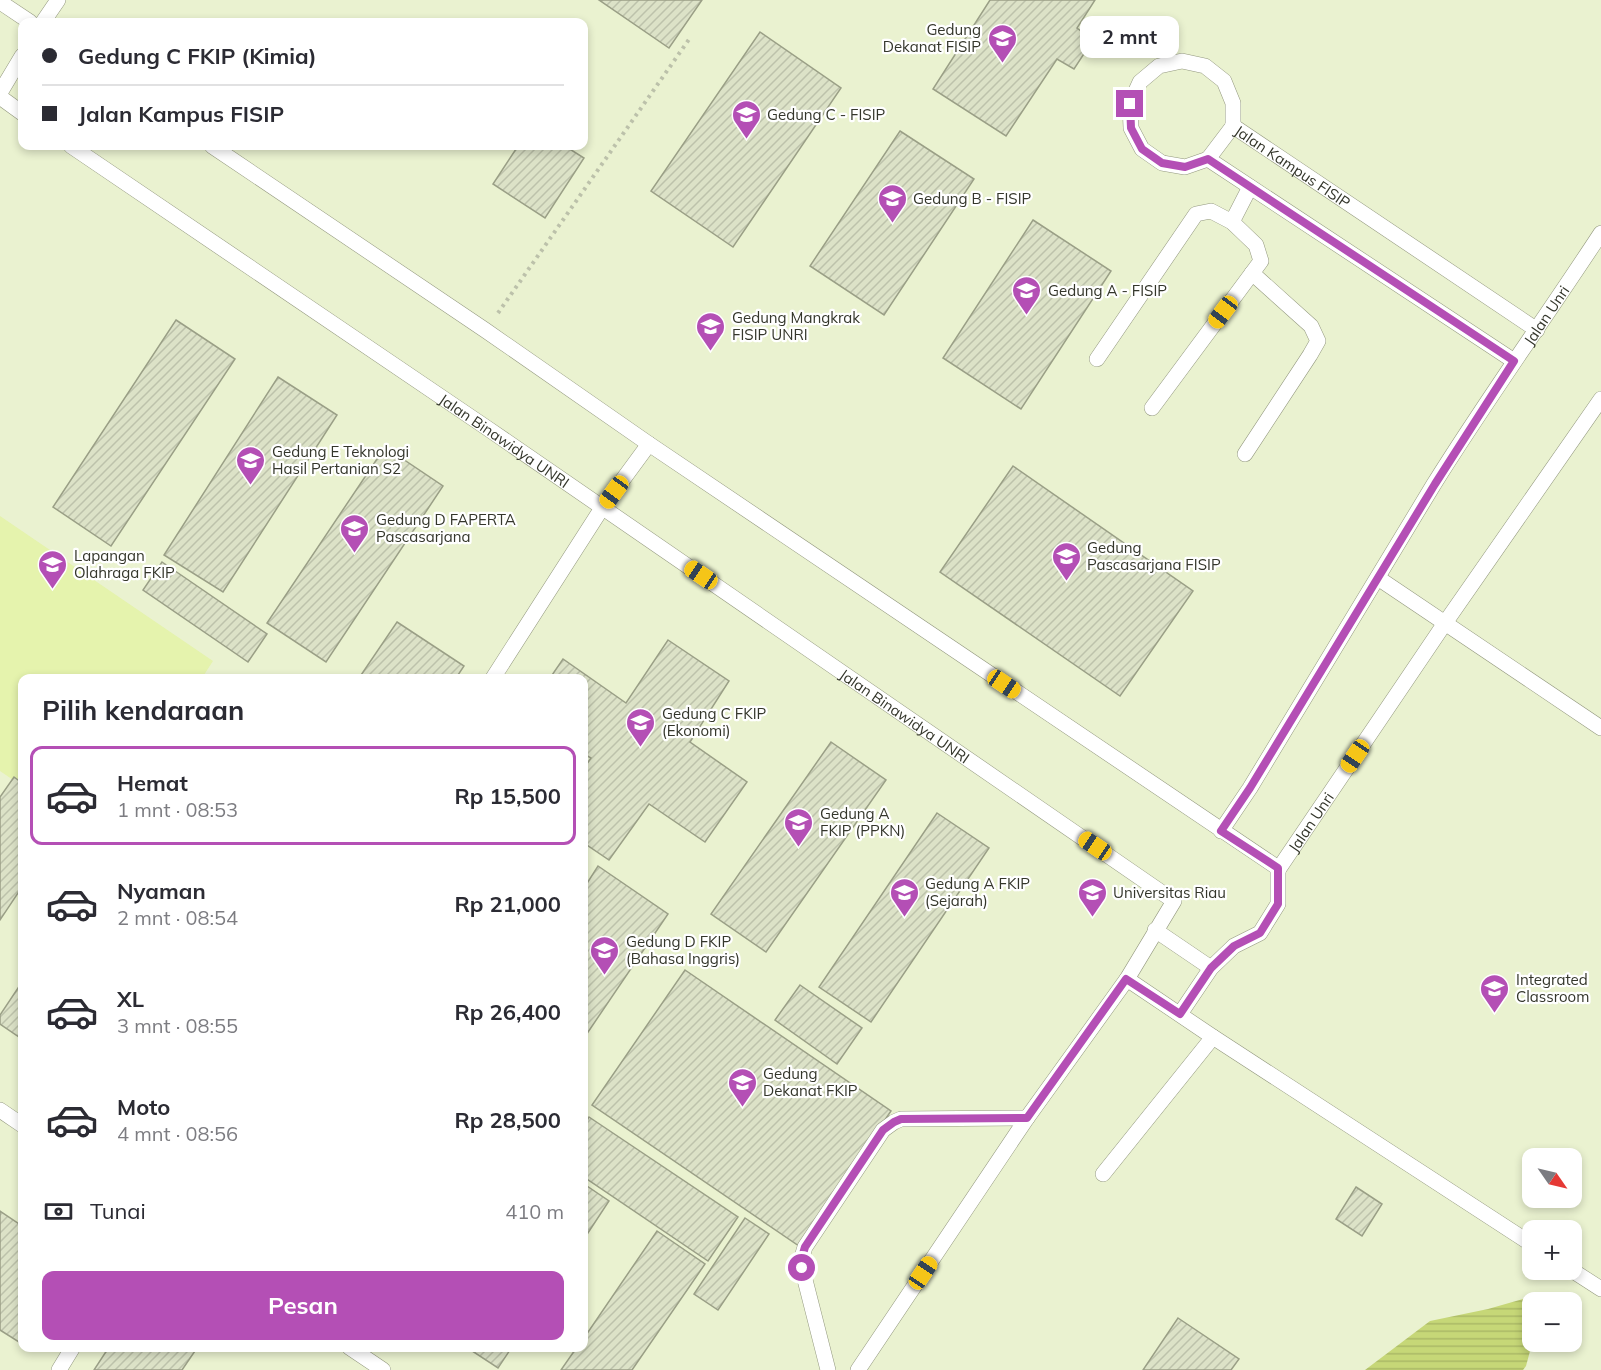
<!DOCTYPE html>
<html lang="id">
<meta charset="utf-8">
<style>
:root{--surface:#fff;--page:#f7f7f7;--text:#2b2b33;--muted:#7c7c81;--line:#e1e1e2;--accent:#b44fb5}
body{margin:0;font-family:Mulish,sans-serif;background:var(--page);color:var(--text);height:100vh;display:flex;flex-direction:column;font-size:22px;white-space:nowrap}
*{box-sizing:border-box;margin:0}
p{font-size:20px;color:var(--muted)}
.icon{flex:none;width:33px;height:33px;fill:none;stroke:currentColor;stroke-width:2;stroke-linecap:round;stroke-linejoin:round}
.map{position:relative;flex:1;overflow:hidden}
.drawer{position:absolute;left:18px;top:674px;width:570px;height:678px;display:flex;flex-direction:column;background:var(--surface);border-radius:12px;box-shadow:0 3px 9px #0003}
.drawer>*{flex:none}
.banner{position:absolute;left:18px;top:18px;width:570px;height:132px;border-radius:12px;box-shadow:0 3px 9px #0003;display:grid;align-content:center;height:132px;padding:0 24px;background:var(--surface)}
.needle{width:39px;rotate:124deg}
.fabs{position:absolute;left:1522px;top:1148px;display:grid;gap:12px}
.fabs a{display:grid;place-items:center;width:60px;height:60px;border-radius:12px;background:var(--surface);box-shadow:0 3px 9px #0003;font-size:30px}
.end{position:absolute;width:27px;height:27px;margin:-14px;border:8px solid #b44fb5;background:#fff;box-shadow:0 0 0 3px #fff}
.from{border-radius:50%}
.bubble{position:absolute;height:42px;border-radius:12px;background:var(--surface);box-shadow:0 3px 9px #0003;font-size:20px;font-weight:700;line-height:42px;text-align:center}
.car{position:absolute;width:18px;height:36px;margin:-18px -9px;border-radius:8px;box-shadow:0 0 4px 2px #0007;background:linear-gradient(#f5c518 24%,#345 0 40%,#f5c518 0 76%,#345 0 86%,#f5c518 0)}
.banner b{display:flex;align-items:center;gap:21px;height:57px;font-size:22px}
.banner b+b{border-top:2px solid var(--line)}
.banner i{width:15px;height:15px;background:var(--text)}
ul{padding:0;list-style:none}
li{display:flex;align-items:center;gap:18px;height:99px;margin:0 12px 9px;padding:0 12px;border:3px solid transparent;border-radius:12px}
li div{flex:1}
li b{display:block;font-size:22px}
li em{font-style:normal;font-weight:700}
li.on{border-color:var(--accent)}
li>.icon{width:54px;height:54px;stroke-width:1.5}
h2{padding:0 24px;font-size:27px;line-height:72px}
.pay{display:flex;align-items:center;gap:15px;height:66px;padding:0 24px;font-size:22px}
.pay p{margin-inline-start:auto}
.button{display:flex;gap:12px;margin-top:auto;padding:12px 24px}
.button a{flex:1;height:69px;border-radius:12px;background:var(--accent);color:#fff;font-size:24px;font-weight:700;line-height:69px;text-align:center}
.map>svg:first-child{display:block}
.built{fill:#eaf2d0;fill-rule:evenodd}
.garden{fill:#e5f3ad}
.water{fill:url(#water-rules)}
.building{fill:url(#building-hatch);stroke:#9a9f86;stroke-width:1.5}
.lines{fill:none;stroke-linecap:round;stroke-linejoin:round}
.service-casing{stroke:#93987f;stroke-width:16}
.path{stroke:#bcc1aa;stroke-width:4;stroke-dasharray:3 4.5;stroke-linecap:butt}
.service{stroke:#fff;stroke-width:15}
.route{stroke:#b44fb5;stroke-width:8}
.labels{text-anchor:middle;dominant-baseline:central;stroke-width:4.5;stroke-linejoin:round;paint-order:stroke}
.poi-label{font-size:15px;fill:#34362b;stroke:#fff;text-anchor:start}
.street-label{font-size:15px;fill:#34362b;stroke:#fff}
</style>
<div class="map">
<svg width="1601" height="1370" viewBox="0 0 1601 1370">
<defs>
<pattern id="water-rules" width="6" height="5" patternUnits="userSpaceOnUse" patternTransform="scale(1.5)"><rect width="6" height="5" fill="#c6d777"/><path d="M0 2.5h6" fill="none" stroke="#abb967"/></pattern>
<pattern id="building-hatch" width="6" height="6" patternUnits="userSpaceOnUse" patternTransform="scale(1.5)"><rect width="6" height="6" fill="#dce2c7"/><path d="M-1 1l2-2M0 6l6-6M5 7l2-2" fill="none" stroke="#bdc2ab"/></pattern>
</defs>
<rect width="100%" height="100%" fill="#f7fde1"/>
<path class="built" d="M0,0H1601V1370H0ZM22,22H584V146H22ZM22,678H584V1347H22ZM1533,1158H1572V1197H1533ZM1533,1230H1572V1269H1533ZM1533,1302H1572V1341H1533Z"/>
<path class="garden" d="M0,516L213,661L202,678H22V786L0,771Z"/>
<path class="water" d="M1523,1299L1538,1302H1533V1340L1526,1366L1523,1370H1365L1430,1321L1488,1309Z"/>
<g class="building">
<path d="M599,0H702L669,48Z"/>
<path d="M990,0H1095L1077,28L1093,40L1074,69L1057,59L1006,136L933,89Z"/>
<path d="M760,32L841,88L733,247L651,191Z"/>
<path d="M900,131L974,179L884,315L810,266Z"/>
<path d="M518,146H565L584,158L545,218L493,184Z"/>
<path d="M1033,220L1111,271L1021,409L943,358Z"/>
<path d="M176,320L235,359L111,546L53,507Z"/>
<path d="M278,377L337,415L223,592L164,555Z"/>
<path d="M385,447L443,486L326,662L267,623Z"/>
<path d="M1013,466L1193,591L1120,696L940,572Z"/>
<path d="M162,562L267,634L248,662L143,590Z"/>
<path d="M397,622L464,666L456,678H359Z"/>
<path d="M668,640L729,681L690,742L747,782L705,842L649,804L609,860L584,843V768L591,758L584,754V678H550L563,659L626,703Z"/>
<path d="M831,742L886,780L766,952L711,914Z"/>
<path d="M14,777L22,783V887L0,920V797Z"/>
<path d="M937,813L989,848L871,1022L819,987Z"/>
<path d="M598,866L668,914L584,1038V888Z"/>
<path d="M685,970L891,1111L799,1246L592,1105Z"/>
<path d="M22,982V1039L0,1024V1015Z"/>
<path d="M800,985L862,1028L837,1064L775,1020Z"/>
<path d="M589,1117L738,1217L708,1261L584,1177V1126Z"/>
<path d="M584,1184L609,1201L584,1239Z"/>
<path d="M1356,1187L1382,1204L1362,1236L1336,1219Z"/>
<path d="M0,1211L22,1226V1344L0,1330Z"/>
<path d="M745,1218L769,1234L718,1310L694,1294Z"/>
<path d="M657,1231L705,1264L632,1370H561L577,1347H584V1338Z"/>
<path d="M1178,1318L1239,1359L1231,1370H1143Z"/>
<path d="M109,1347H189L195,1351L182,1370H94Z"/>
<path d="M466,1347H512L498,1368Z"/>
</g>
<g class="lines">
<defs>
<g id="service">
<path d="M0,2L30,22"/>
<path d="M43,22L58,0"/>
<path d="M0,93L22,56"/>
<path d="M0,97L22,113"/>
<path id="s1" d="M1233,126L1537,330"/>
<path id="s2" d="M71,146L487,428L1174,901L1127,979L1027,1118L858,1370"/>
<path d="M212,146L485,330L649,444L1278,868V904L1260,933L1234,946L1211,968L1180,1014"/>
<path d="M1208,159L1514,361"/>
<path d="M1208,159L1185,167L1162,163L1142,149L1131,128L1130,104L1140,82L1159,66L1182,61L1205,66L1224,81L1233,103V126"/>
<path d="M1208,159L1233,126"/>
<path d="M1097,359L1196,214L1211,211L1232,222L1250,187"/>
<path d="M1152,408L1261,261L1256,245L1232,222"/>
<path d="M1245,454L1310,355L1318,341L1311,326L1252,273"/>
<path d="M1378,578L1601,728"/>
<path d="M493,678L602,508L649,444"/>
<path id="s3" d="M1221,831L1250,788C1312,687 1372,585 1434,484C1487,399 1546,317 1601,233"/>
<path id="s4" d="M1278,870L1445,623L1601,399"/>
<path d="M1155,930L1211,968"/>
<path d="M1127,979L1213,1037L1533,1245"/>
<path d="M0,1110L22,1125"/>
<path d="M1103,1174L1213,1037"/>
<path d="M1570,1269L1601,1289"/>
<path d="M349,1347L383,1370"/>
<path d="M59,1370L73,1347"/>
<path d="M828,1370L802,1268V1257L805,1247L883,1130L894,1122L901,1119L1027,1118"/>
</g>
</defs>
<use href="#service" class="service-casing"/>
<path class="path" d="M498,313L690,38"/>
<use href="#service" class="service"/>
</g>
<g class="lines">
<path class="route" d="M802,1268V1257L805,1247L883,1130L894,1122L901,1119L1027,1118L1126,979L1180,1014L1211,968L1234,946L1260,933L1278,904V868L1221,831L1250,788L1435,484L1514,361L1208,159L1185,167L1162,163L1142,149L1131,128L1130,104"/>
</g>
<defs>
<symbol id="university-pin" viewBox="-11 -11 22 30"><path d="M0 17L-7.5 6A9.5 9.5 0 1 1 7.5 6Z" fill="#b44fb5" stroke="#fff"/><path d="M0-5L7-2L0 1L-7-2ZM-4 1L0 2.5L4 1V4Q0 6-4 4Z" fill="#fff"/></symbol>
</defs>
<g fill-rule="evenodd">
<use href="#university-pin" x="986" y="22" width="33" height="45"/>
<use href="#university-pin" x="730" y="98" width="33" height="45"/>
<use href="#university-pin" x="876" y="182" width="33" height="45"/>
<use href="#university-pin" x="1010" y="274" width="33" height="45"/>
<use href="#university-pin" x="694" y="310" width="33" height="45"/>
<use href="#university-pin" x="234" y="444" width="33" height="45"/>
<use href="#university-pin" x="338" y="512" width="33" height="45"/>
<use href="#university-pin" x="1050" y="540" width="33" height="45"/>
<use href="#university-pin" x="36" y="548" width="33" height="45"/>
<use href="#university-pin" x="624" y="706" width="33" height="45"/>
<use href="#university-pin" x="782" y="806" width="33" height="45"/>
<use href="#university-pin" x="888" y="876" width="33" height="45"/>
<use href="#university-pin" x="1076" y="876" width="33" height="45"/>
<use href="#university-pin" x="588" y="934" width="33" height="45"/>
<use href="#university-pin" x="1478" y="972" width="33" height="45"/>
<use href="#university-pin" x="726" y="1066" width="33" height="45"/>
</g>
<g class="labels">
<g class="poi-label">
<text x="981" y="29" text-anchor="end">Gedung<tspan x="981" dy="17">Dekanat FISIP</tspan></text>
<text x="767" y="114">Gedung C - FISIP</text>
<text x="913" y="198">Gedung B - FISIP</text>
<text x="1048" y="290">Gedung A - FISIP</text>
<text x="732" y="317">Gedung Mangkrak<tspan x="732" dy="17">FISIP UNRI</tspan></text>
<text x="272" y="451">Gedung E Teknologi<tspan x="272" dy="17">Hasil Pertanian S2</tspan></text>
<text x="376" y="519">Gedung D FAPERTA<tspan x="376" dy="17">Pascasarjana</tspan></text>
<text x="1087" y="547">Gedung<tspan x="1087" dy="17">Pascasarjana FISIP</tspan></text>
<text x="74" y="555">Lapangan<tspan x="74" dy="17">Olahraga FKIP</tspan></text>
<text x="662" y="713">Gedung C FKIP<tspan x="662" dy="17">(Ekonomi)</tspan></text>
<text x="820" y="813">Gedung A<tspan x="820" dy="17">FKIP (PPKN)</tspan></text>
<text x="925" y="883">Gedung A FKIP<tspan x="925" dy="17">(Sejarah)</tspan></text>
<text x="1113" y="892">Universitas Riau</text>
<text x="626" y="941">Gedung D FKIP<tspan x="626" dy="17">(Bahasa Inggris)</tspan></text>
<text x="1516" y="979">Integrated<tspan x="1516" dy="17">Classroom</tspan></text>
<text x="763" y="1073">Gedung<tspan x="763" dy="17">Dekanat FKIP</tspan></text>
</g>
<g class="street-label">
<text stroke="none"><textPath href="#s1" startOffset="72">Jalan Kampus FISIP</textPath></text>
<text stroke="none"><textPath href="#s3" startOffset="610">Jalan Unri</textPath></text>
<text stroke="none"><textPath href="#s2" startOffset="524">Jalan Binawidya UNRI</textPath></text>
<text stroke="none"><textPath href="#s2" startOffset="1010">Jalan Binawidya UNRI</textPath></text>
<text stroke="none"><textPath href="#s4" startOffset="58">Jalan Unri</textPath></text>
</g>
</g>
</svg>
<div class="fabs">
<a><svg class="needle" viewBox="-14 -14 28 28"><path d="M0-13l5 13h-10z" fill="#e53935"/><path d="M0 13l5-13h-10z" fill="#7c7c81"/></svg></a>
<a>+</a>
<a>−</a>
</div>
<i class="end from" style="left:802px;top:1268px"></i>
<i class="end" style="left:1130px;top:104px"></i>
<div class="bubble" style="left:1080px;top:16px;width:99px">2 mnt</div>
<i class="car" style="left:1223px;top:312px;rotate:217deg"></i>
<i class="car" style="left:614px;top:492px;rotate:216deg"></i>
<i class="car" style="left:701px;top:575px;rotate:304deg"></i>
<i class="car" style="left:1004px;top:684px;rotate:124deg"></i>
<i class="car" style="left:1355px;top:756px;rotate:214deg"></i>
<i class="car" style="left:1095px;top:846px;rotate:304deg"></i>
<i class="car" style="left:923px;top:1273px;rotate:34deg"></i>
<div class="banner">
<b><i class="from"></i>Gedung C FKIP (Kimia)</b>
<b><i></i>Jalan Kampus FISIP</b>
</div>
<section class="drawer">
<h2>Pilih kendaraan</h2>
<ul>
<li class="on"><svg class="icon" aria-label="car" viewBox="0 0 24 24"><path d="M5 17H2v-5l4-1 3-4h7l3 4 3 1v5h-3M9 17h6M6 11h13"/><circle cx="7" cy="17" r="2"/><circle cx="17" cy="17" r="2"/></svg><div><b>Hemat</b><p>1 mnt · 08:53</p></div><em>Rp 15,500</em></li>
<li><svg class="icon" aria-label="car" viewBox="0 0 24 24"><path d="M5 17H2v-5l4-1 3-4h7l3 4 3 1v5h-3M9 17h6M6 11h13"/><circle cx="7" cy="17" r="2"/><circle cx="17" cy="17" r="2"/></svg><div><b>Nyaman</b><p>2 mnt · 08:54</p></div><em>Rp 21,000</em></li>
<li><svg class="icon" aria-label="car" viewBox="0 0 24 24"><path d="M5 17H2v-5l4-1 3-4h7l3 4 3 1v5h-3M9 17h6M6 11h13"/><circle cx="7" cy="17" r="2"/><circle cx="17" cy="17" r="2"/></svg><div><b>XL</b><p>3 mnt · 08:55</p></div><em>Rp 26,400</em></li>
<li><svg class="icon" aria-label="car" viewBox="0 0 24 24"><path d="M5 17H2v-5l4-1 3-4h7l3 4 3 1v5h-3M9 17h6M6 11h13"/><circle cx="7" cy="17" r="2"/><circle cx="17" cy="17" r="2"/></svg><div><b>Moto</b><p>4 mnt · 08:56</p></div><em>Rp 28,500</em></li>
</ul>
<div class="pay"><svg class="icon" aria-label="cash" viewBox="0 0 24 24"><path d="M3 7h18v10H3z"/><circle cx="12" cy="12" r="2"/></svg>Tunai<p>410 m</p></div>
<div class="button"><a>Pesan</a></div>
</section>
</div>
